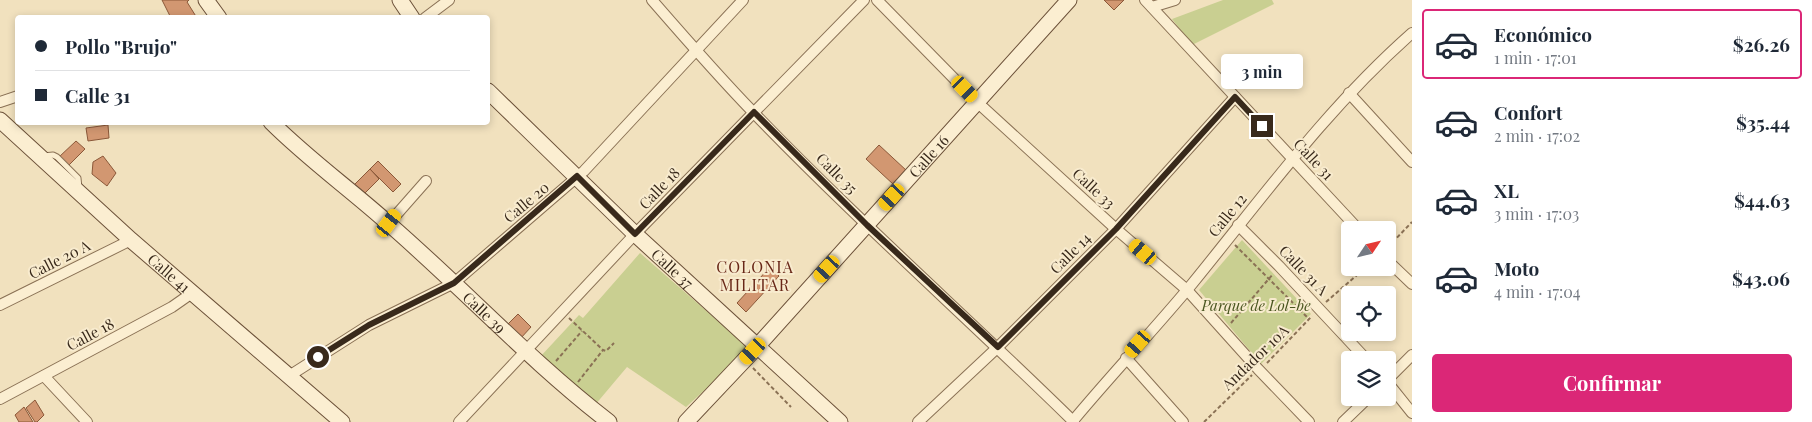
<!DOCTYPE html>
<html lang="es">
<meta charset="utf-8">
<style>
:root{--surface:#fff;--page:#f2f2f3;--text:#1f2937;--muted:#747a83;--line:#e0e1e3;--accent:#db2777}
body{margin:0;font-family:"Playfair Display",serif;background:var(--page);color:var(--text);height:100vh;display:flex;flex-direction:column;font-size:19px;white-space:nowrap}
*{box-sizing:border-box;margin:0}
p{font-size:16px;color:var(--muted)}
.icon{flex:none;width:28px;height:28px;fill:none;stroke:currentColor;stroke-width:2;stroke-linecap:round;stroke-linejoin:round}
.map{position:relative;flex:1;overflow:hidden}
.panel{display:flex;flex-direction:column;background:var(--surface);width:400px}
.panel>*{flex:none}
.hud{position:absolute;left:15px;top:15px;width:475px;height:110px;border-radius:5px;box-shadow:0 2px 8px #0003;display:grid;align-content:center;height:110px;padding:0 20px;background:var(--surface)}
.needle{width:32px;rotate:55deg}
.tools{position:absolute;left:1341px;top:221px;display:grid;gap:10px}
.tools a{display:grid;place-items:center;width:55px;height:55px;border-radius:5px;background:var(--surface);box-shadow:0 2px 8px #0003;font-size:25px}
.end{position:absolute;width:22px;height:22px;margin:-11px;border:6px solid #38291b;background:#fff;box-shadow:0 0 0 2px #fff}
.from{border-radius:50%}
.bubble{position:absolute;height:35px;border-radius:5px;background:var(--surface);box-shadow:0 2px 8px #0003;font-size:16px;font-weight:700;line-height:35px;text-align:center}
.car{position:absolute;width:15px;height:30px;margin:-15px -8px;border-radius:6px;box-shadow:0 0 4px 1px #0007;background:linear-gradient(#f5c518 24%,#345 0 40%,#f5c518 0 76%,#345 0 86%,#f5c518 0)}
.hud b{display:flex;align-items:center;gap:18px;height:48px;font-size:19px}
.hud b+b{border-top:1px solid var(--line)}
.hud i{width:12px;height:12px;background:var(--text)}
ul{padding:9px 0 0;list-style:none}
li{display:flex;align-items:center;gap:15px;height:70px;margin:0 10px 8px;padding:0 10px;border:2px solid transparent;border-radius:5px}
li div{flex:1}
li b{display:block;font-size:19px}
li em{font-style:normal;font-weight:700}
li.on{border-color:var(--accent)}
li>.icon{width:45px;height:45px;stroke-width:1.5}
.primary-button{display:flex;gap:10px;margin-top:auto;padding:10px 20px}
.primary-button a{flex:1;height:58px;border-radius:5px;background:var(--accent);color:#fff;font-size:20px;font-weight:700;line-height:58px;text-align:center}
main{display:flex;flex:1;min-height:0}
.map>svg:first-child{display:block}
.green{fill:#c9cf91}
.building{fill:#d29771;stroke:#8b5839}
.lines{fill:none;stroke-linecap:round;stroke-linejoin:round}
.lane-casing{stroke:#8a7155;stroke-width:7}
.street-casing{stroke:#8a7155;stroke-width:12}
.secondary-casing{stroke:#6c5139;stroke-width:17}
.path{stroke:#8a7155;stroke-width:2;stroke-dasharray:4 2.5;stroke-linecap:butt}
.lane{stroke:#fbeed1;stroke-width:5}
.street{stroke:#fbeed1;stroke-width:10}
.secondary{stroke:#fbeed1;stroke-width:15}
.route{stroke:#38291b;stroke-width:6}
.labels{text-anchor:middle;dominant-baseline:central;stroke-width:4;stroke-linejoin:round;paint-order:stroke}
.street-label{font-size:15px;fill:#38291b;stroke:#f8ebce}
.park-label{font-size:15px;font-style:italic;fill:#4a5620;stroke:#f8ebce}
.neighbourhood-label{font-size:16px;letter-spacing:1px;fill:#682717;stroke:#f8ebce}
</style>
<main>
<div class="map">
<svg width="1412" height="422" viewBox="0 0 1412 422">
<rect width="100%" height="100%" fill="#f1e1be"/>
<g class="green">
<path d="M1223,0H1272L1274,4L1192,45L1172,19Z"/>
<path d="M1242,240L1311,314L1261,364L1199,290Z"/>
<path d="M640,253L750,349L686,407L627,367L595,405L540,357L579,315L583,318Z"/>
</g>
<g class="building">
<path d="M162,0H189L187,2L197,18H171Z"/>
<path d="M1104,0H1124L1114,10Z"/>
<path d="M108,125L109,138L88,141L86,128Z"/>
<path d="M76,141L85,149L68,166L59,157Z"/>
<path d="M879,145L907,171L894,185L866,159Z"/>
<path d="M103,156L116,173L107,186L92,174L93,162Z"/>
<path d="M378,161L401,184L393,192L370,169Z"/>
<path d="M370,169L379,179L363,195L353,186Z"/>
<path d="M770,267L779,276L746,312L737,303Z"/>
<path d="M518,314L531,327L520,339L506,326Z"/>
<path d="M35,400L44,415L37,422H35L26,408Z"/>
<path d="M24,407L33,422H19L15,415Z"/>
</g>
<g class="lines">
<defs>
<path id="lane" d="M43,156L53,155L57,157L78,178L79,188"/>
<g id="street">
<path d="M652,0C685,38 718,76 753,112C856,219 968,318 1074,422"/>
<path d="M877,0L977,102L1116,229L1187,290L1258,369L1309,422"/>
<path d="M1145,0L1359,230"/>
<path d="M1152,7L1175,0"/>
<path d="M425,18L449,0"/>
<path d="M1349,93L1412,162"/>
<path d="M0,102L18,96"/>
<path d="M389,223L426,181"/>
<path d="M1238,225L1279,266L1367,360"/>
<path d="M1388,261L1412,284"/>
<path d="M0,305L131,240"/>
<path d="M1126,358L1183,422"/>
<path d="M44,376L87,422"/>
<path d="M289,376L369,325L454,283L584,171L743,0"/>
<path d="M1388,379L1412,355"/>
<path d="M1388,383L1412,413"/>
<path d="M0,399L172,307L192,293"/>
<path d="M459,422L635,234L864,0"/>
<path d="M918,422L998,347L1116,229L1235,97"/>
<path d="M1072,422C1111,375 1153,331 1192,284C1263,197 1327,108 1412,33"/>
<path d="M1343,422L1368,398"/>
</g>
<g id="secondary">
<path d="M206,0L219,18"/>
<path d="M400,0L412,18"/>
<path id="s1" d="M488,91L635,234L840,422"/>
<path id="s2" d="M0,120L131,240L342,422"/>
<path id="s3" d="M271,122C308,159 350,189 389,224C464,289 530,361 609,422"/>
<path id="s4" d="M686,422L753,351L1069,0"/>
</g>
</defs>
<use href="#lane" class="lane-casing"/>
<use href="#street" class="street-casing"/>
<use href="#secondary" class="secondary-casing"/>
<g class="path">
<path d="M1235,245L1309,319"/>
<path d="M1388,247L1412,222"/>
<path d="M1326,302L1365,268"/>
<path d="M569,318L603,350"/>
<path d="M1231,323L1273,274"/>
<path d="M556,361L582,331"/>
<path d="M1267,363L1312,316"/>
<path d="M753,368L791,407"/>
<path d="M578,382L603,350L606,351L614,343"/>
<path d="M1204,422L1252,375"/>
</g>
<use href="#lane" class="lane"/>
<use href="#street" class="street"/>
<use href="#secondary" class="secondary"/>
</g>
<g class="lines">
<path class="route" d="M318,357L369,325L454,283L577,176L635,234L754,112L867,225L998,347L1116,229L1235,97L1262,126"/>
</g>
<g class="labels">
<g class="street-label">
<text stroke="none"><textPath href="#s4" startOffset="360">Calle 16</textPath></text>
<text transform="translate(1314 159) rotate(47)">Calle 31</text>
<text transform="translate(837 173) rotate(45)">Calle 35</text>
<text transform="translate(659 188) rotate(-46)">Calle 18</text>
<text transform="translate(1094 188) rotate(43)">Calle 33</text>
<text transform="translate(526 202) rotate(-40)">Calle 20</text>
<text transform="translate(1227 215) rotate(-51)">Calle 12</text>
<text transform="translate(1070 253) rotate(-45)">Calle 14</text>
<text transform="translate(59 259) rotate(-27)">Calle 20 A</text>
<text stroke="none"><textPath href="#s1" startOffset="256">Calle 37</textPath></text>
<text transform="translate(1304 270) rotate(46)">Calle 31 A</text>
<text stroke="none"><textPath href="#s2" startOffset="228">Calle 41</textPath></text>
<text stroke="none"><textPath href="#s3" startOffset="286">Calle 39</textPath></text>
<text transform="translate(90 334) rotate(-28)">Calle 18</text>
<text transform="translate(1255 357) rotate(-44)">Andador 10A</text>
</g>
<g class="park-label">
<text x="1256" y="305">Parque de Lol-be</text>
</g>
<g class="neighbourhood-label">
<text x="755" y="266">COLONIA<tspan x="755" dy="18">MILITAR</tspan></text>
</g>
</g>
</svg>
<div class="tools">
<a><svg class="needle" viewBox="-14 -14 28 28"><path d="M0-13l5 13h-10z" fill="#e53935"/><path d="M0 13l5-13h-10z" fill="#747a83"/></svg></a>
<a><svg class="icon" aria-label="locate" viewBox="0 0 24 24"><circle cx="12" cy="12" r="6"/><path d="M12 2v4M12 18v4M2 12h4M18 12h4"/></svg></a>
<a><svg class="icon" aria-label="layers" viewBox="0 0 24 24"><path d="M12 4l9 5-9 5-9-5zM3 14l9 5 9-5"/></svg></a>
</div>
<i class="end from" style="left:318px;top:357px"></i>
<i class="end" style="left:1262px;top:126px"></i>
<div class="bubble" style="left:1221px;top:54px;width:82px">3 min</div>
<i class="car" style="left:965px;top:89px;rotate:136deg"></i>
<i class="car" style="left:892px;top:197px;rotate:222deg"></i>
<i class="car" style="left:389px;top:223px;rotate:37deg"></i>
<i class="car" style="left:1143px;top:252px;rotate:310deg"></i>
<i class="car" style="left:827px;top:269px;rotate:222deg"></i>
<i class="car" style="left:1138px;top:344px;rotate:221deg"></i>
<i class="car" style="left:753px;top:351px;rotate:223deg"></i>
<div class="hud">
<b><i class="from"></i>Pollo &quot;Brujo&quot;</b>
<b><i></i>Calle 31</b>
</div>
</div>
<section class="panel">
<ul>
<li class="on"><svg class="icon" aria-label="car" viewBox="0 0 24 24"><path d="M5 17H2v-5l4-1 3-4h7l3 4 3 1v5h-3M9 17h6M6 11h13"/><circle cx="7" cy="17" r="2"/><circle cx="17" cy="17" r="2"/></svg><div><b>Económico</b><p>1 min · 17:01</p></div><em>$26.26</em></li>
<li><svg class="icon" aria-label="car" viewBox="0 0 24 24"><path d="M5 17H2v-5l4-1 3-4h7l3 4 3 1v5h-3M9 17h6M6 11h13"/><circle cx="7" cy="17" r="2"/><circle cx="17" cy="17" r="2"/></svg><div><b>Confort</b><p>2 min · 17:02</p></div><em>$35.44</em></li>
<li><svg class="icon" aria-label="car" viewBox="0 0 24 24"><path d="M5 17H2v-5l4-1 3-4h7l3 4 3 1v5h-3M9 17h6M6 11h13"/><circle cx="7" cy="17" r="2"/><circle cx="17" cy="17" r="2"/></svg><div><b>XL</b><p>3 min · 17:03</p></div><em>$44.63</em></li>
<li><svg class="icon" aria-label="car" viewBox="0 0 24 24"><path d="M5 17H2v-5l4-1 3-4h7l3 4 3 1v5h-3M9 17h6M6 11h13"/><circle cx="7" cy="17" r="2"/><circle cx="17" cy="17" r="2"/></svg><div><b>Moto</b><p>4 min · 17:04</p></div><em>$43.06</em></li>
</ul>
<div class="primary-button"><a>Confirmar</a></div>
</section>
</main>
